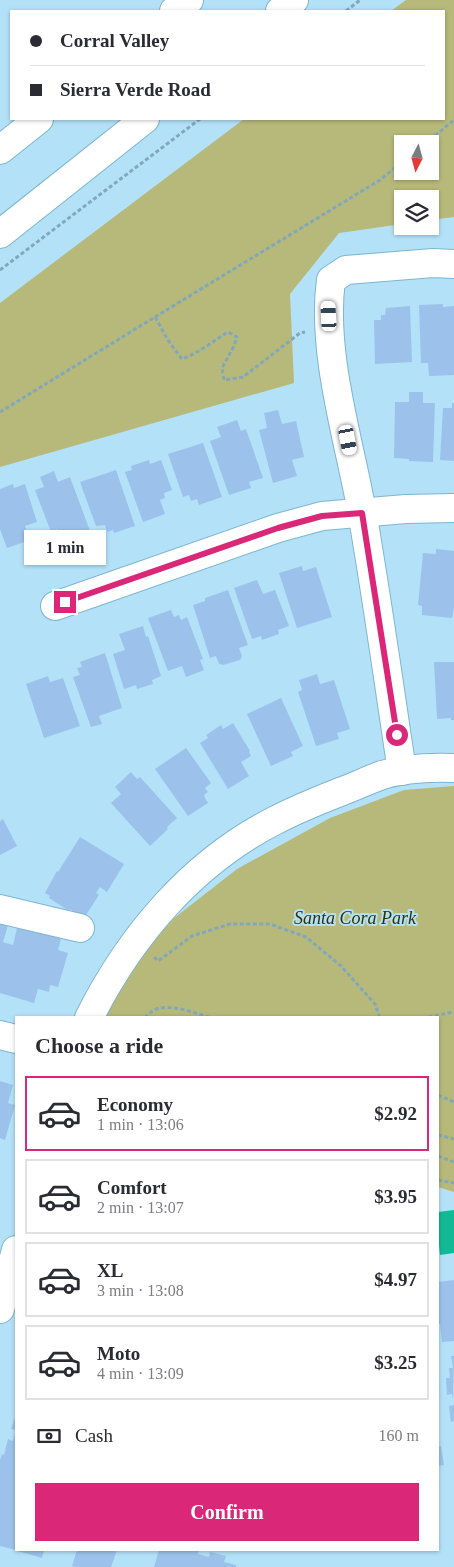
<!DOCTYPE html>
<meta charset="utf-8">
<style>
:root{--surface:#fff;--page:#f7f7f7;--text:#2b2b33;--muted:#7c7c81;--line:#e1e1e2;--accent:#db2777}
body{margin:0;font-family:Georgia,serif;background:var(--page);color:var(--text);height:100vh;display:flex;flex-direction:column;font-size:19px;white-space:nowrap}
*{box-sizing:border-box;margin:0}
p{font-size:16px;color:var(--muted)}
.icon{flex:none;width:28px;height:28px;fill:none;stroke:currentColor;stroke-width:2;stroke-linecap:round;stroke-linejoin:round}
.map{position:relative;flex:1;overflow:hidden}
.drawer{position:absolute;left:15px;top:1016px;width:424px;height:535px;display:flex;flex-direction:column;background:var(--surface);border-radius:0px;box-shadow:0 1px 4px #0004}
.drawer>*{flex:none}
.guide{position:absolute;left:10px;top:10px;width:435px;height:110px;border-radius:0px;box-shadow:0 1px 4px #0004;display:grid;align-content:center;height:110px;padding:0 20px;background:var(--surface)}
.needle{width:32px;rotate:186deg}
.buttons{position:absolute;left:394px;top:135px;display:grid;gap:10px}
.buttons a{display:grid;place-items:center;width:45px;height:45px;border-radius:0px;background:var(--surface);box-shadow:0 1px 4px #0004;font-size:25px}
.end{position:absolute;width:22px;height:22px;margin:-11px;border:6px solid #db2777;background:#fff;box-shadow:0 0 0 2px #fff}
.from{border-radius:50%}
.bubble{position:absolute;height:35px;border-radius:0px;background:var(--surface);box-shadow:0 1px 4px #0004;font-size:16px;font-weight:700;line-height:35px;text-align:center}
.car{position:absolute;width:15px;height:30px;margin:-15px -8px;border-radius:6px;box-shadow:0 0 4px 1px #0007;background:linear-gradient(#fff 24%,#345 0 40%,#fff 0 76%,#345 0 86%,#fff 0)}
.guide b{display:flex;align-items:center;gap:18px;height:48px;font-size:19px}
.guide b+b{border-top:1px solid var(--line)}
.guide i{width:12px;height:12px;background:var(--text)}
ul{padding:0;list-style:none}
li{display:flex;align-items:center;gap:15px;height:75px;margin:0 10px 8px;padding:0 10px;border:2px solid var(--line);border-radius:0px}
li div{flex:1}
li b{display:block;font-size:19px}
li em{font-style:normal;font-weight:700}
li.on{border-color:var(--accent)}
li>.icon{width:45px;height:45px;stroke-width:1.5}
h2{padding:0 20px;font-size:22px;line-height:60px}
.pay{display:flex;align-items:center;gap:12px;height:55px;padding:0 20px;font-size:19px}
.pay p{margin-inline-start:auto}
.action{display:flex;gap:10px;margin-top:auto;padding:10px 20px}
.action a{flex:1;height:58px;border-radius:0px;background:var(--accent);color:#fff;font-size:20px;font-weight:700;line-height:58px;text-align:center}
.map>svg:first-child{display:block}
.green{fill:#b6b97a;fill-rule:evenodd}
.water{fill:#11ba94}
.building{fill:#9cc2eb}
.lines{fill:none;stroke-linecap:round;stroke-linejoin:round}
.minor-casing{stroke:#7db5d2;stroke-width:30}
.major-casing{stroke:#7db5d2;stroke-width:30}
.path{stroke:#81a7ba;stroke-width:3;stroke-dasharray:4 2.5;stroke-linecap:butt}
.minor{stroke:#fff;stroke-width:28}
.major{stroke:#fff;stroke-width:28}
.route{stroke:#db2777;stroke-width:6}
.labels{text-anchor:middle;dominant-baseline:central;stroke-width:4;stroke-linejoin:round;paint-order:stroke}
.park-label{font-size:18px;font-style:italic;fill:#323301;stroke:#b3e1f8}
</style>
<div class="map">
<svg width="454" height="1567" viewBox="0 0 454 1567">
<rect width="100%" height="100%" fill="#b3e1f8"/>
<g class="green">
<path d="M406,0H454V217L430,220V199H402V224L339,233L290,294L294,383L0,467V303L244,119H444V11H391ZM402,144H430V171H402Z"/>
<path d="M454,786V1192L438,1187V1018H101L110,991L173,919L237,869L330,818L404,790Z"/>
</g>
<path class="water" d="M454,1210V1253L440,1255L438,1235V1212Z"/>
<g class="building">
<path d="M443,304V307L454,306V375L429,376L428,363H421L419,305Z"/>
<path d="M410,306L412,362L375,364L374,320H381V315H385L386,308Z"/>
<path d="M409,392H423V403H435L433,462L409,461V459L394,458L395,402H409Z"/>
<path d="M452,403H454V461L440,460L443,408H452Z"/>
<path d="M278,410L282,424L296,421L304,457L292,460L297,476L273,483L259,430L267,428L264,413Z"/>
<path d="M237,420L241,431L246,429L263,478L249,482L251,488L229,495L210,441L221,437L217,427Z"/>
<path d="M203,443L222,497L199,505L197,499L191,501L189,495L183,497L168,454Z"/>
<path d="M149,460L150,464L161,460L172,490L164,493L165,498L160,500L165,514L143,522L125,472L132,470L131,466Z"/>
<path d="M116,470L135,526L114,533L113,530L107,532L105,525L96,526L80,482Z"/>
<path d="M54,471L58,482L70,477L90,531L67,539L64,532L59,534L57,529L51,532L35,490L44,487L40,477Z"/>
<path d="M13,484L14,488L25,484L37,522L25,526L30,540L7,548L0,529V489Z"/>
<path d="M436,549L454,551V608L452,618L422,615V606L418,605L423,553L436,554Z"/>
<path d="M302,566L303,571L316,567L332,617L297,628L279,573Z"/>
<path d="M257,580L263,594L275,590L289,626L278,630L279,634L262,640L261,636L252,639L234,588Z"/>
<path d="M228,590L248,645L239,648L242,656L240,660L223,665L219,664L216,656L210,658L193,605L205,601V598Z"/>
<path d="M171,610L174,617L179,615L181,620L187,617L203,659L200,660L204,670L186,677L182,666L168,671L148,618Z"/>
<path d="M143,626L146,637L148,636L161,676L152,680L153,684L137,689L136,685L124,689L113,654L125,650L119,634Z"/>
<path d="M105,653L122,708L99,716L102,724L91,727L73,677L80,675L77,668L82,667L80,662Z"/>
<path d="M434,662H454V720H451V718L437,719Z"/>
<path d="M317,674L320,684L334,680L350,729L337,733L339,739L316,746L298,692L302,690L299,680Z"/>
<path d="M48,676L50,682L63,678L80,726L44,738L26,684Z"/>
<path d="M281,698L303,746L291,752L293,756L271,766L247,714Z"/>
<path d="M233,723L250,751L249,752L251,756L241,762L249,776L228,789L200,743L208,738L206,735L221,725L223,729Z"/>
<path d="M186,748L211,783L205,788L208,792L204,795L205,798L208,803L188,816L155,769Z"/>
<path d="M131,772L137,779L140,777L177,818L167,827L168,829L150,846L111,803L121,794L115,787Z"/>
<path d="M3,819L17,846L0,855V821Z"/>
<path d="M80,837L124,864L107,892L100,887L96,893L99,895L84,918L70,909L69,911L49,898L50,896L45,893L57,871L58,872Z"/>
<path d="M0,923L8,925L3,942L13,945L17,928L39,932L40,930L56,935L55,937L61,939L58,950L68,953L58,987L50,985L49,992L38,989L34,1003L0,993Z"/>
<path d="M0,1081L13,1085L8,1103L15,1105L5,1140L0,1138Z"/>
<path d="M454,1280V1341L442,1342L440,1324H438V1282Z"/>
<path d="M451,1356H454L453,1399L452,1394L447,1395L446,1378H450L449,1368H453Z"/>
<path d="M454,1405V1421L451,1422L449,1406Z"/>
<path d="M16,1414V1550L0,1546V1460L2,1454L4,1455L8,1439L13,1441L16,1430L11,1429Z"/>
<path d="M441,1446L444,1465L438,1466V1447Z"/>
<path d="M14,1550H44L42,1558Z"/>
<path d="M77,1550H117L111,1567H77L72,1566Z"/>
<path d="M159,1550H199L198,1554L209,1557L210,1552L226,1556L224,1562L236,1565V1567H154Z"/>
</g>
<g class="lines">
<defs>
<g id="minor">
<path d="M55,606L278,528L322,516L406,509L454,508"/>
<path d="M402,771C389,685 377,598 362,512C349,440 321,352 331,280L346,270L433,263L454,264"/>
<path d="M0,909L80,928"/>
<path d="M89,1018C130,936 192,863 274,821C295,810 317,801 340,792C354,787 368,780 382,775C405,768 430,767 454,768"/>
<path d="M0,1035L16,1039"/>
<path d="M0,1309L16,1250"/>
</g>
<g id="major">
<path d="M174,11L189,0"/>
<path d="M280,11L294,0"/>
<path d="M0,150L39,119"/>
<path d="M0,234L145,119"/>
</g>
</defs>
<use href="#minor" class="minor-casing"/>
<use href="#major" class="major-casing"/>
<g class="path">
<path d="M346,11L360,0"/>
<path d="M425,144L454,120"/>
<path d="M0,270L200,119"/>
<path d="M155,317L380,180L402,162"/>
<path d="M0,412L155,317L168,340L182,359C199,353 213,341 228,332L237,337L233,348L222,368L224,380L243,377L300,333L305,332"/>
<path d="M154,957L158,961L192,936L230,924H270L306,937L341,966L375,1004L380,1018"/>
<path d="M145,1018C159,997 193,1013 212,1018"/>
<path d="M422,1018L454,1012"/>
<path d="M438,1095L454,1102"/>
<path d="M438,1135L454,1139"/>
<path d="M438,1156L454,1162"/>
<path d="M438,1180L454,1183"/>
</g>
<use href="#minor" class="minor"/>
<use href="#major" class="major"/>
</g>
<g class="lines">
<path class="route" d="M65,602L278,528L322,516L362,513L397,735"/>
</g>
<g class="labels">
<g class="park-label">
<text x="355" y="918">Santa Cora Park</text>
</g>
</g>
</svg>
<div class="buttons">
<a><svg class="needle" viewBox="-14 -14 28 28"><path d="M0-13l5 13h-10z" fill="#e53935"/><path d="M0 13l5-13h-10z" fill="#7c7c81"/></svg></a>
<a><svg class="icon" aria-label="layers" viewBox="0 0 24 24"><path d="M12 4l9 5-9 5-9-5zM3 14l9 5 9-5"/></svg></a>
</div>
<i class="end from" style="left:397px;top:735px"></i>
<i class="end" style="left:65px;top:602px"></i>
<div class="bubble" style="left:24px;top:530px;width:82px">1 min</div>
<i class="car" style="left:329px;top:316px;rotate:357deg"></i>
<i class="car" style="left:348px;top:440px;rotate:169deg"></i>
<div class="guide">
<b><i class="from"></i>Corral Valley</b>
<b><i></i>Sierra Verde Road</b>
</div>
<section class="drawer">
<h2>Choose a ride</h2>
<ul>
<li class="on"><svg class="icon" aria-label="car" viewBox="0 0 24 24"><path d="M5 17H2v-5l4-1 3-4h7l3 4 3 1v5h-3M9 17h6M6 11h13"/><circle cx="7" cy="17" r="2"/><circle cx="17" cy="17" r="2"/></svg><div><b>Economy</b><p>1 min · 13:06</p></div><em>$2.92</em></li>
<li><svg class="icon" aria-label="car" viewBox="0 0 24 24"><path d="M5 17H2v-5l4-1 3-4h7l3 4 3 1v5h-3M9 17h6M6 11h13"/><circle cx="7" cy="17" r="2"/><circle cx="17" cy="17" r="2"/></svg><div><b>Comfort</b><p>2 min · 13:07</p></div><em>$3.95</em></li>
<li><svg class="icon" aria-label="car" viewBox="0 0 24 24"><path d="M5 17H2v-5l4-1 3-4h7l3 4 3 1v5h-3M9 17h6M6 11h13"/><circle cx="7" cy="17" r="2"/><circle cx="17" cy="17" r="2"/></svg><div><b>XL</b><p>3 min · 13:08</p></div><em>$4.97</em></li>
<li><svg class="icon" aria-label="car" viewBox="0 0 24 24"><path d="M5 17H2v-5l4-1 3-4h7l3 4 3 1v5h-3M9 17h6M6 11h13"/><circle cx="7" cy="17" r="2"/><circle cx="17" cy="17" r="2"/></svg><div><b>Moto</b><p>4 min · 13:09</p></div><em>$3.25</em></li>
</ul>
<div class="pay"><svg class="icon" aria-label="cash" viewBox="0 0 24 24"><path d="M3 7h18v10H3z"/><circle cx="12" cy="12" r="2"/></svg>Cash<p>160 m</p></div>
<div class="action"><a>Confirm</a></div>
</section>
</div>
